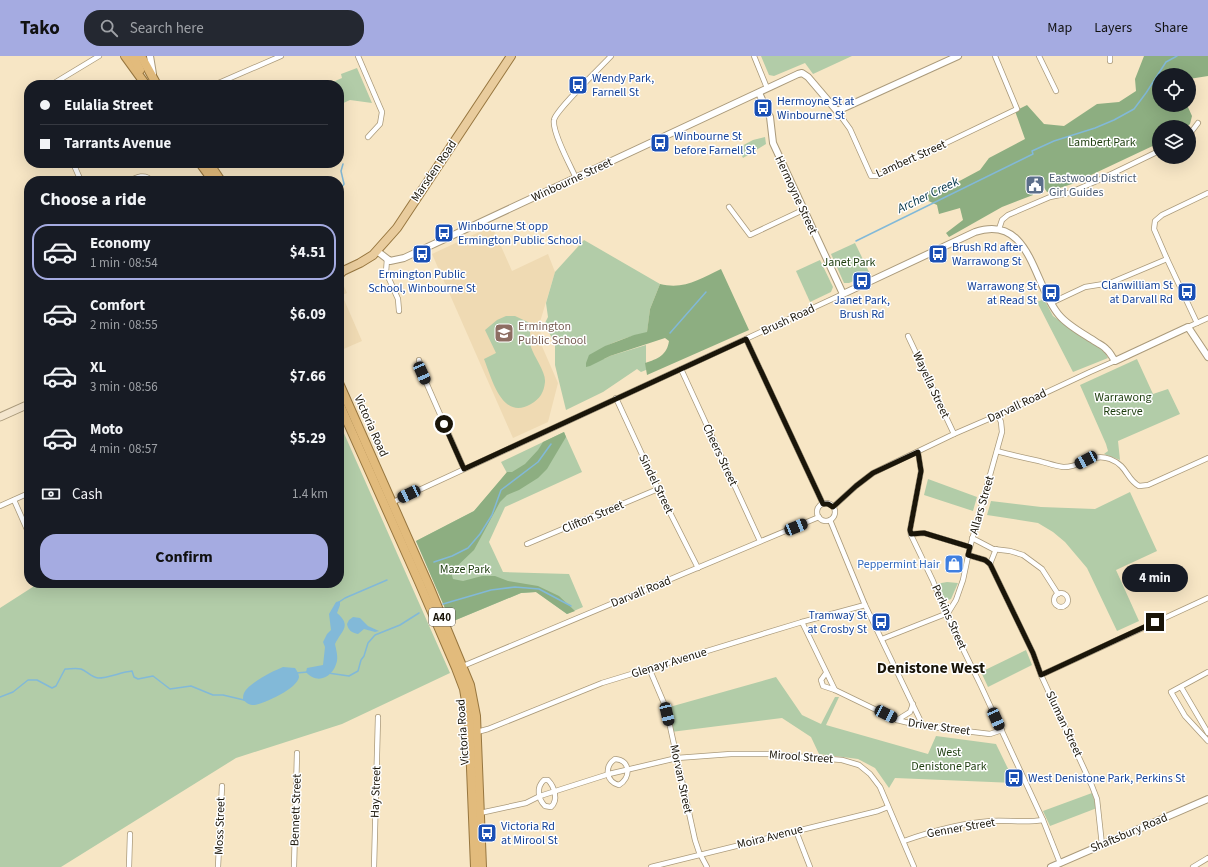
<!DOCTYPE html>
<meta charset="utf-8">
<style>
:root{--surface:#171b24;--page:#242831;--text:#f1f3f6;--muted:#9ea1a6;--line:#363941;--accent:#a5abe1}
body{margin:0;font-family:"Source Sans 3",sans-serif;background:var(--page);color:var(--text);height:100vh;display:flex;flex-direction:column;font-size:15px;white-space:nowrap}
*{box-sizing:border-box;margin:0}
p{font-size:13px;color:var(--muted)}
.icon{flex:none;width:22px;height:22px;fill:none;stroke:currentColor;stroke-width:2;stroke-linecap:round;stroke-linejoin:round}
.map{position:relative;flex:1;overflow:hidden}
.side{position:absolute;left:24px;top:120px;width:320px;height:412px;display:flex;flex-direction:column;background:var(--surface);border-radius:16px;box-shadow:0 4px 16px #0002}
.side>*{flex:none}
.banner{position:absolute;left:24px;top:24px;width:320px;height:88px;border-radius:16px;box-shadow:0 4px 16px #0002;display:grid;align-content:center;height:88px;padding:0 16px;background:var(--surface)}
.fabs{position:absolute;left:1152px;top:12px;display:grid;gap:8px}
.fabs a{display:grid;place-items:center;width:44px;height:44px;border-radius:50%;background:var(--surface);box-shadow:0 4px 16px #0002;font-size:20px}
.end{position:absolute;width:18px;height:18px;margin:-9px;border:5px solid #1a1509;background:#fff;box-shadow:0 0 0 2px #fff}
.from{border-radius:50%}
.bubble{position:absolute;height:28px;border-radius:14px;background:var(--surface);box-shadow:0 4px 16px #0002;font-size:13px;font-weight:700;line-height:28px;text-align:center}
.car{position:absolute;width:12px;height:24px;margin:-12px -6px;border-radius:5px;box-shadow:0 0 3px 1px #0007;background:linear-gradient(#222 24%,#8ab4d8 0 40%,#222 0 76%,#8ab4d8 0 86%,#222 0)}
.banner b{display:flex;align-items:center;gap:14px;height:38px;font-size:15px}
.banner b+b{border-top:1px solid var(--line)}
.banner i{width:10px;height:10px;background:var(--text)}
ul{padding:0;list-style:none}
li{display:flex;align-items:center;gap:12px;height:56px;margin:0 8px 6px;padding:0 8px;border:2px solid transparent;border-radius:16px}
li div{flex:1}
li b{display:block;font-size:15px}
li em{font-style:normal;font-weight:700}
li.current{border-color:var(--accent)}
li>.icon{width:36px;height:36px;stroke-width:1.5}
h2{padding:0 16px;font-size:18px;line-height:48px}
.pay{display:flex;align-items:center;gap:10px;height:44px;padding:0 16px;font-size:15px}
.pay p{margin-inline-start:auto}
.action{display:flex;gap:8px;margin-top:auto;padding:8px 16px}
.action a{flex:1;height:46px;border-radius:16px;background:var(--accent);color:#111;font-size:16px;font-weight:700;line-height:46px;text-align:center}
header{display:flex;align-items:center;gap:24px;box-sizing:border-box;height:56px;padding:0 20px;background:var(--accent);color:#111}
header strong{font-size:19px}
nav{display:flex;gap:22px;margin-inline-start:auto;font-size:14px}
.search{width:280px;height:36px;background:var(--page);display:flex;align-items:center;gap:10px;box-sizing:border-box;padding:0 14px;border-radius:16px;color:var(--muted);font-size:15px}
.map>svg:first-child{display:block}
.built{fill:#efdab3}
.green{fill:#b2cca8}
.forest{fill:#8dae81}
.water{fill:#82b9d8}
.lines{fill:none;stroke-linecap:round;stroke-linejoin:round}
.stream{stroke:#82b9d8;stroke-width:1.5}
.minor-casing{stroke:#aa9a7b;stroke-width:6}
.tertiary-casing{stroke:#aa9a7b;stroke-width:8}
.secondary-casing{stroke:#aa9a7b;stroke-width:9}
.primary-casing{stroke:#97763f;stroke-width:10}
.trunk-casing{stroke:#97763f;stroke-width:10}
.minor{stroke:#fff;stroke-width:4.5}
.tertiary{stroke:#fff;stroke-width:6}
.secondary{stroke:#f4e6ce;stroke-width:7}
.primary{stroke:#e9cc9d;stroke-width:8}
.trunk{stroke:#e2bb7c;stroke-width:8}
.route{stroke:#1a1509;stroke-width:5}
.labels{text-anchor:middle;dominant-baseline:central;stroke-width:3;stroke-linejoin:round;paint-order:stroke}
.shield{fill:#fff;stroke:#5f5b53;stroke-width:1}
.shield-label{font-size:11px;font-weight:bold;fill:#1a1509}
.transit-label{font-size:12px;fill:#164399;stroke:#fff;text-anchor:start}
.park-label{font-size:12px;fill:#1d3d0e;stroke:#fff}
.street-label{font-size:12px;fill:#1a1509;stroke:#fff}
.service-label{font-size:12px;fill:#4e5e75;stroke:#fff;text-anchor:start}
.education-label{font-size:12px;fill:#785e54;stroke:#fff;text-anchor:start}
.shop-label{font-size:12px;fill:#366cbe;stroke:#fff;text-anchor:end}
.water-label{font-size:13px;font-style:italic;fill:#013247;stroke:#fff}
.district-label{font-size:16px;font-weight:bold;fill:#1a1509;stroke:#fff}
</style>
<header>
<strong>Tako</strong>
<div class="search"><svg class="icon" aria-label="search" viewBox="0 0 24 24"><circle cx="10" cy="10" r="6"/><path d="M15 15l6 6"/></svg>Search here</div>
<nav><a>Map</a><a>Layers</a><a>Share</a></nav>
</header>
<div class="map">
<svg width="1208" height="811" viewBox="0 0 1208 811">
<rect width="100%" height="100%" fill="#f7e6c5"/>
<g class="built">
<path d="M492,170L512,215L548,198L555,216L540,266L541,288L558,327L548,366L513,382L432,198Z"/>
<path d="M343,228L347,237L342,239L362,285L339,295V229Z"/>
</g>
<g class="green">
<path d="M761,0H852L813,18L805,7L774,20L769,19Z"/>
<path d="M357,12L372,47L350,44L339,49V29H326L342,22L341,18Z"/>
<path d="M765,81L766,88L743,102L738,92L753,84Z"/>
<path d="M584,184L660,228L650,253L647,277C629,280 611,286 596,296L604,303L610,300L646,289V314L641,316L637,313L603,336L566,354L555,309V289L546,270L544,269L548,261L546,247L555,216Z"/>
<path d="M855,187L870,218L849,227H844L831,198Z"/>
<path d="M820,204L833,231L831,236L810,246L796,215Z"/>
<path d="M1044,243L1053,260L1104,295L1108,302L1073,316L1037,246Z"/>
<path d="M506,260H515L530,267C530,274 530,284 531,291C534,301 546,316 545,326C544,336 540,343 531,348C502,365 492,323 484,303L496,297L485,274L497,264Z"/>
<path d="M1137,303L1153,338L1168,333L1180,358L1118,385L1120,404L1104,398L1108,395L1106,388L1080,329Z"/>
<path d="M339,366L450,617L342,668L236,702L61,811H0V552L39,527H339Z"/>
<path d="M564,376L582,416L505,451L489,486L503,516L569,518L583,551L567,558L536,536L521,537L451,566L416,485L474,455L507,417L501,406Z"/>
<path d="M928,423L977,441L973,455L924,439Z"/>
<path d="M1130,436L1157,495L1116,514L1139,565L1117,575L1087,512L1065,486L1053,476L1038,467L987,459L991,445L1041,451L1095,453Z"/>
<path d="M947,526L958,527L951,543L946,545L936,528Z"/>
<path d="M1026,594L1032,609L988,631L981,616Z"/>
<path d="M776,621L802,659L821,668L835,641H839L826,669L928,698L936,680L996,688L1015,727L895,722L889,732L875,712L858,703L819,698L811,681L782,662L671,676L666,652Z"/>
<path d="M1092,737L1097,752L1050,770L1043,755Z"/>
</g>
<g class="forest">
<path d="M1144,0H1208V20L1189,23V19H1159V49H1187L1192,60L1190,68L1187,71H1159V87L1072,128L1047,136L1036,120L1027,124L1033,139L1002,151L949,181L946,177L963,164L960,152L939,158L937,149L920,141L929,135L952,129L980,114L989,102L1025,83L1015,55L1027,49L1044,68L1064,70L1097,48L1119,46L1136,35L1135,23Z"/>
<path d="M721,213L749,274L647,319L645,307C658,303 667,299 669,285L665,282L610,300L590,310L586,311V307L589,299L605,290L634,279L647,276L650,253L660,228C684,234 700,223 721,213Z"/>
<path d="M564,376L566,381L547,413L538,422L519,434L507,439L500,446L474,494L451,516L453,523L463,525L482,520H495L508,525L538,530L559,540L575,555L567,558L536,536L521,537L451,566L416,485L474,455L507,416H512L525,408L538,394L543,386Z"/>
</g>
<g class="water">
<path d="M340,545V549L337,557C352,570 342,574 335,588C336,593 338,600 337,605C334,620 318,630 306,616L307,612L323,609L325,591L323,586L327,578L331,574L329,558L336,546Z"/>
<path d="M353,561L360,562L368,570L379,575L375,576L364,573L358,578C352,577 348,574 347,568L349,564Z"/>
<path d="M283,611L295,612C297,615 299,618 299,621C298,632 264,648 254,649C249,649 247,647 243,644C243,642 243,639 244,637C249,627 273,615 283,611Z"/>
</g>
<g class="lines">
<g class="stream">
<path d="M339,135L344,128L341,115L343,108"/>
<path d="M856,185L1033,98L1032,95L1054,85L1095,72L1114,64L1134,53L1146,37L1166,6L1177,0"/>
<path d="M670,277L706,236"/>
<path d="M434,506L452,500L468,492L480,478L492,459L501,434L538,406L551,388"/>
<path d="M339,546L345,542L387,524"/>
<path d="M443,548L491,534L515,531L539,533L571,550"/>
<path d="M297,617L307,616"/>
<path d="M328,617L349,620L358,615L361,604L364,600L368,587L375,579L400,569L419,557"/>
<path d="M0,641L13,636L28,624H37L52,632L56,630L65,613C70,613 76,612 81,613C87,615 91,621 98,622C109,622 121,616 132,615L134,621L138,623L153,620L170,633L191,630L213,639H223L244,644"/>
</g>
<defs>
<g id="minor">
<path d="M358,0L382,56L380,68L368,81"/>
<path d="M754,0L767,32"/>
<path d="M1039,0L1056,35"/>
<path d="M1110,0V5"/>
<path d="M51,29L99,0"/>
<path d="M214,29L281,0"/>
<path d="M837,55L850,73L871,120H877L1017,53L995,0"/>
<path d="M1189,79L1198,67"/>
<path d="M73,107L81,125"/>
<path d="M576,122C570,109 552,76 554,64C555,55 602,10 611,0"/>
<path d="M129,125C137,121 145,117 152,125"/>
<path d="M729,151L750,179L803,154"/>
<path d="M999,173L1002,164L1008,159L1050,141L1069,137L1099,124L1159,95"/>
<path d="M387,203L386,216L398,243L399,255"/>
<path d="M1051,247L1085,231L1110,227L1167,203"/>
<path d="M1197,267L1167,203L1154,173L1155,165L1162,159L1208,137"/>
<path d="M1188,271L1208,262"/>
<path d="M908,280L954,378"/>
<path d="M746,283L823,448"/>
<path d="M419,304L422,317L464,413"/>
<path d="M681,313L760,485"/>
<path d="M616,342L658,433L698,512"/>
<path d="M997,395C1011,399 1025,402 1039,405C1047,407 1055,410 1063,411C1081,412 1091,396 1110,403C1128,410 1126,423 1139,430L1148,429L1208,402"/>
<path d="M918,396L921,415L910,474L911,479L933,525L946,558L981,630L1043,764L1060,807"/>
<path d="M14,444L29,478"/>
<path d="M391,447L843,238"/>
<circle cx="826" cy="456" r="9"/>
<path d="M0,450L29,437"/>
<path d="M833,451L856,430L873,417L954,378L998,359L1090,316L1115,305"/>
<path d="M830,464L865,549L923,670"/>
<path d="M911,478L924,477L970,491"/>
<path d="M972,482L993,493L1010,495L1023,499L1042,513L1058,538"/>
<path d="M527,488L658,433"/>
<path d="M968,499L985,504L990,508L1033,597L1041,619L1092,730L1097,743L1102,789"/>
<path d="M990,508L996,493"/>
<circle cx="1061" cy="544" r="7"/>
<path d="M802,566L835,634"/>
<path d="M882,583L948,557L956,544L963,524L970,491L1002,376L1001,366L998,359"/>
<path d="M463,610L819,461"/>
<path d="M649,612L666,652L695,784L699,796L707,811"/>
<path d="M1208,616L1171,636L1185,660L1208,685"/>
<path d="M826,617L821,624L823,630L835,634L897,664L905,666L923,670L990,678L1002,674"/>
<path d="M1041,619L1208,542"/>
<path d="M1181,631L1208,677"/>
<path d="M897,664L910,656L913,648"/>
<path d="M477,676L488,673L602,627L802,566L865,549"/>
<path d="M615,703C631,704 631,722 619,729C606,726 604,710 615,703Z"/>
<path d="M544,724H548C554,730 559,744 551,751L545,750C538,743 536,731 544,724Z"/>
<path d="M480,757L526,747L540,740L609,718L677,702L731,698H769L842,704L859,709L870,718L880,731L914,811"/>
<path d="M796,775L810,811"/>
<path d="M904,785C932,775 961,767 991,765C1008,764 1026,767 1043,764"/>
<path d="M129,811L130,778"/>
<path d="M218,811L222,730"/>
<path d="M294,811L297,697"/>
<path d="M374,811L378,661"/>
<path d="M651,811L878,755L888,751"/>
<path d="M1193,811L1208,802"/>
</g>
<g id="tertiary">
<path d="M150,0L153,18"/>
<path d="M759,37L770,61L773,87L843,238L975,176C1031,157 1033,229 1059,259C1068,270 1084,278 1096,286C1099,288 1104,290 1106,293C1110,296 1112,301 1115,305L1188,271L1208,301"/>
<path d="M377,195L390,205L404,202L798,18L802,17L808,21L837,55L958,0"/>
<path d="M1051,811L1208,743"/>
</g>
<path id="secondary" d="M0,361L29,348"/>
<path id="primary" d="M339,219L343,215L360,207L373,199L397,172L511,0"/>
<g id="trunk">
<path d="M125,0L146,29"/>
<path d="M133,0L140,14"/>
<path d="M141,0L157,29"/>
<path d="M200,107L213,125"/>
<path d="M209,107L221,125"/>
<path d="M339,327L429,530L470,629L476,660L482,811"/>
<path d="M339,347L419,526L456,612L464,633L469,663L475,811"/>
</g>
</defs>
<use href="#minor" class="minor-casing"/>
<use href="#tertiary" class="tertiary-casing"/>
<use href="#secondary" class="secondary-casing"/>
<use href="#primary" class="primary-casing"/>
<use href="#trunk" class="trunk-casing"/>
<use href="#minor" class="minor"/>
<use href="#tertiary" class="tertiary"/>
<use href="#secondary" class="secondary"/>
<use href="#primary" class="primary"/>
<use href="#trunk" class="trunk"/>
</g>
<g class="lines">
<path class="route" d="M444,368L464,413L746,283L823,448H828L833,451L856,430L873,417L918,396L921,415L910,474L911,478L924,477L970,491L968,499L985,504L990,508L1033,597L1041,619L1155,566"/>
</g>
<defs>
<symbol id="bus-square" viewBox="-11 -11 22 22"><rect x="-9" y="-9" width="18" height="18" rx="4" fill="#1a4fb4" stroke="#fff"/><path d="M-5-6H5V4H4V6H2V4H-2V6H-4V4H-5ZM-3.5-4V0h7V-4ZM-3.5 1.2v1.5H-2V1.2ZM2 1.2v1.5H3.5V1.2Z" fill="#fff"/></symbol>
<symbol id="civic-square" viewBox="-11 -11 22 22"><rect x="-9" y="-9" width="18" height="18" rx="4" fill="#5c6f8a" stroke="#fff"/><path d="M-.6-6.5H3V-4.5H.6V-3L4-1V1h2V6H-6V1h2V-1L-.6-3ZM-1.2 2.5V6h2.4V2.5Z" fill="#fff"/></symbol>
<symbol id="school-square" viewBox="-11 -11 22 22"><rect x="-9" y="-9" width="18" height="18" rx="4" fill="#8d6e63" stroke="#fff"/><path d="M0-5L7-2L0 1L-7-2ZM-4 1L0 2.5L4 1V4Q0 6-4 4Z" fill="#fff"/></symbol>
<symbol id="shop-square" viewBox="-11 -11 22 22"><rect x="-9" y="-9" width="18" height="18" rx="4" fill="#3f7fe0" stroke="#fff"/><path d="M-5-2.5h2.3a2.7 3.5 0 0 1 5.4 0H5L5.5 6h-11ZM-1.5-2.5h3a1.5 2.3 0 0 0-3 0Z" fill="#fff"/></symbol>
</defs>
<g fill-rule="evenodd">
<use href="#bus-square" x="567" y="18" width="22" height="22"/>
<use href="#bus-square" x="752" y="41" width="22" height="22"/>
<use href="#bus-square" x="649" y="76" width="22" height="22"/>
<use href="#civic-square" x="1024" y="118" width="22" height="22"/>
<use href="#bus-square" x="433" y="166" width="22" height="22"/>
<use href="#bus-square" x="411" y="187" width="22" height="22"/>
<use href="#bus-square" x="927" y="187" width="22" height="22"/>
<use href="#bus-square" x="851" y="214" width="22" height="22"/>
<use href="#bus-square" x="1176" y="225" width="22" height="22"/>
<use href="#bus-square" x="1040" y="226" width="22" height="22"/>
<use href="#school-square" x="493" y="266" width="22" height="22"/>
<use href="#shop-square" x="943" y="497" width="22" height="22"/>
<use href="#bus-square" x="870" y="555" width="22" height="22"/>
<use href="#bus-square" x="1003" y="711" width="22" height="22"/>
<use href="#bus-square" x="476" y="766" width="22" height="22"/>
</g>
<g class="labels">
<rect class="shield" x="429" y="552" width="26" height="18" rx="3"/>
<g class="shield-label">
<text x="442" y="561">A40</text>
</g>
<g class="transit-label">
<text x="592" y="22">Wendy Park,<tspan x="592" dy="14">Farnell St</tspan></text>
<text x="777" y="45">Hermoyne St at<tspan x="777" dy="14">Winbourne St</tspan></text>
<text x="674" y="80">Winbourne St<tspan x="674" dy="14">before Farnell St</tspan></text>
<text x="458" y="170">Winbourne St opp<tspan x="458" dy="14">Ermington Public School</tspan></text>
<text x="952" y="191">Brush Rd after<tspan x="952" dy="14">Warrawong St</tspan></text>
<text x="422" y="218" text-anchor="middle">Ermington Public<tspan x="422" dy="14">School, Winbourne St</tspan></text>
<text x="1173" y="229" text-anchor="end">Clanwilliam St<tspan x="1173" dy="14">at Darvall Rd</tspan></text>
<text x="1037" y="230" text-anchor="end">Warrawong St<tspan x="1037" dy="14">at Read St</tspan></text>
<text x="862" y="244" text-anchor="middle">Janet Park,<tspan x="862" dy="14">Brush Rd</tspan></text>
<text x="867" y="559" text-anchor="end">Tramway St<tspan x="867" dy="14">at Crosby St</tspan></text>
<text x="1028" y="722">West Denistone Park, Perkins St</text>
<text x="501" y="770">Victoria Rd<tspan x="501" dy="14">at Mirool St</tspan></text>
</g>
<g class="park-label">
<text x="1102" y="86">Lambert Park</text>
<text x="849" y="206">Janet Park</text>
<text x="1123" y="341">Warrawong<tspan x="1123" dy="14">Reserve</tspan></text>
<text x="465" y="513">Maze Park</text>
<text x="949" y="696">West<tspan x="949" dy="14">Denistone Park</tspan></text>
</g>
<g class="street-label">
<text transform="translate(911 103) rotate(-24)">Lambert Street</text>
<text transform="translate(434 115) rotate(-56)">Marsden Road</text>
<text transform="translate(572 124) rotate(-25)">Winbourne Street</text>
<text transform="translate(796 139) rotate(65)">Hermoyne Street</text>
<text transform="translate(788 264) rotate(-25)">Brush Road</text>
<text transform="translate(931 329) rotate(65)">Wayella Street</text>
<text transform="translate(1017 350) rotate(-25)">Darvall Road</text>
<text transform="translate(371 370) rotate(66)">Victoria Road</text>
<text transform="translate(720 399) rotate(65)">Cheers Street</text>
<text transform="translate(656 428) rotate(64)">Sindel Street</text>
<text transform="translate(982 449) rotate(-74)">Allars Street</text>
<text transform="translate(593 461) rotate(-23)">Clifton Street</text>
<text transform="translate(641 536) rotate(-22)">Darvall Road</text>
<text transform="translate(949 561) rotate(66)">Perkins Street</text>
<text transform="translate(669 607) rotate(-17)">Glenayr Avenue</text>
<text transform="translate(1064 668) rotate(65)">Sluman Street</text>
<text transform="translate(939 671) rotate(8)">Driver Street</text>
<text transform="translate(463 676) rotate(-94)">Victoria Road</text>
<text transform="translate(801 701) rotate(4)">Mirool Street</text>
<text transform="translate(681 723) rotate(78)">Morvan Street</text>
<text transform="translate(376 736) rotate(-88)">Hay Street</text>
<text transform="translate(296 754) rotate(-88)">Bennett Street</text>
<text transform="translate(220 770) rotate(-88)">Moss Street</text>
<text transform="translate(961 772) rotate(-10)">Genner Street</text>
<text transform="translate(1129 777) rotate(-23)">Shaftsbury Road</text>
<text transform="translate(770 781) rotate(-14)">Moira Avenue</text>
</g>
<g class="service-label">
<text x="1049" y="122">Eastwood District<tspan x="1049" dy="14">Girl Guides</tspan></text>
</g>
<g class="education-label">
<text x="518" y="270">Ermington<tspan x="518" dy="14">Public School</tspan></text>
</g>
<g class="shop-label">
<text x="940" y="508">Peppermint Hair</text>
</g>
<g class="water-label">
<text transform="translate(928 139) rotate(-26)">Archer Creek</text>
</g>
<g class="district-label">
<text x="931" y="612">Denistone West</text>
</g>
</g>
</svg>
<div class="fabs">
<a><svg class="icon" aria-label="locate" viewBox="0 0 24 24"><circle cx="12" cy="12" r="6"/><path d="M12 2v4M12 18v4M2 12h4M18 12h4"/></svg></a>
<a><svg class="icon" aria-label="layers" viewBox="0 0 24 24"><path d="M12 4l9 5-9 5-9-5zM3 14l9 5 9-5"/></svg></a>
</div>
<i class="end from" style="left:444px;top:368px"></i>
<i class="end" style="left:1155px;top:566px"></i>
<div class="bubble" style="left:1122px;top:508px;width:66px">4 min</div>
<i class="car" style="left:422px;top:317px;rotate:156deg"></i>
<i class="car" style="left:1086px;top:404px;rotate:242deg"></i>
<i class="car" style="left:409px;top:438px;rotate:245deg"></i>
<i class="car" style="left:796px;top:471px;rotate:68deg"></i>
<i class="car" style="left:667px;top:658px;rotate:167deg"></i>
<i class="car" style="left:886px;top:658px;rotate:116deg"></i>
<i class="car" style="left:996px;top:663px;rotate:156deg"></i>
<div class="banner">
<b><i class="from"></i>Eulalia Street</b>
<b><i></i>Tarrants Avenue</b>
</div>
<section class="side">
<h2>Choose a ride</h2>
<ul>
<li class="current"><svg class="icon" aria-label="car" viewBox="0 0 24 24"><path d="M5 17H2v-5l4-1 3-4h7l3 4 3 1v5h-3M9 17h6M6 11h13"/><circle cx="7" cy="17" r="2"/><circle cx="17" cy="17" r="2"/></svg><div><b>Economy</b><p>1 min · 08:54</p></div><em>$4.51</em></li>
<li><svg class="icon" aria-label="car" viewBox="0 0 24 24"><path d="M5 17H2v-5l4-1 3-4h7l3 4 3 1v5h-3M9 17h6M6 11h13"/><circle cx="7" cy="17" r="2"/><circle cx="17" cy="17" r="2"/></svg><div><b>Comfort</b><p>2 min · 08:55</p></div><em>$6.09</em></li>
<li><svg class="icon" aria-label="car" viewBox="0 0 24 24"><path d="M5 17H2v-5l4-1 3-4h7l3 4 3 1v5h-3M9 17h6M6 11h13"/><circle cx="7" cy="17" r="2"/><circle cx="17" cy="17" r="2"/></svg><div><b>XL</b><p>3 min · 08:56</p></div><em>$7.66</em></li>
<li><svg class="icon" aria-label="car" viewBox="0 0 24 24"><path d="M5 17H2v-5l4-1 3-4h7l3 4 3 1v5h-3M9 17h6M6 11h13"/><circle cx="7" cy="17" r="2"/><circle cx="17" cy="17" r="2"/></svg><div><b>Moto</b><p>4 min · 08:57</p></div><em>$5.29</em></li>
</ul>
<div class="pay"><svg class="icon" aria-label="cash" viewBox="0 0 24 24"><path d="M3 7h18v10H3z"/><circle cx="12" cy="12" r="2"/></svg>Cash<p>1.4 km</p></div>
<div class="action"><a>Confirm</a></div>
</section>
</div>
